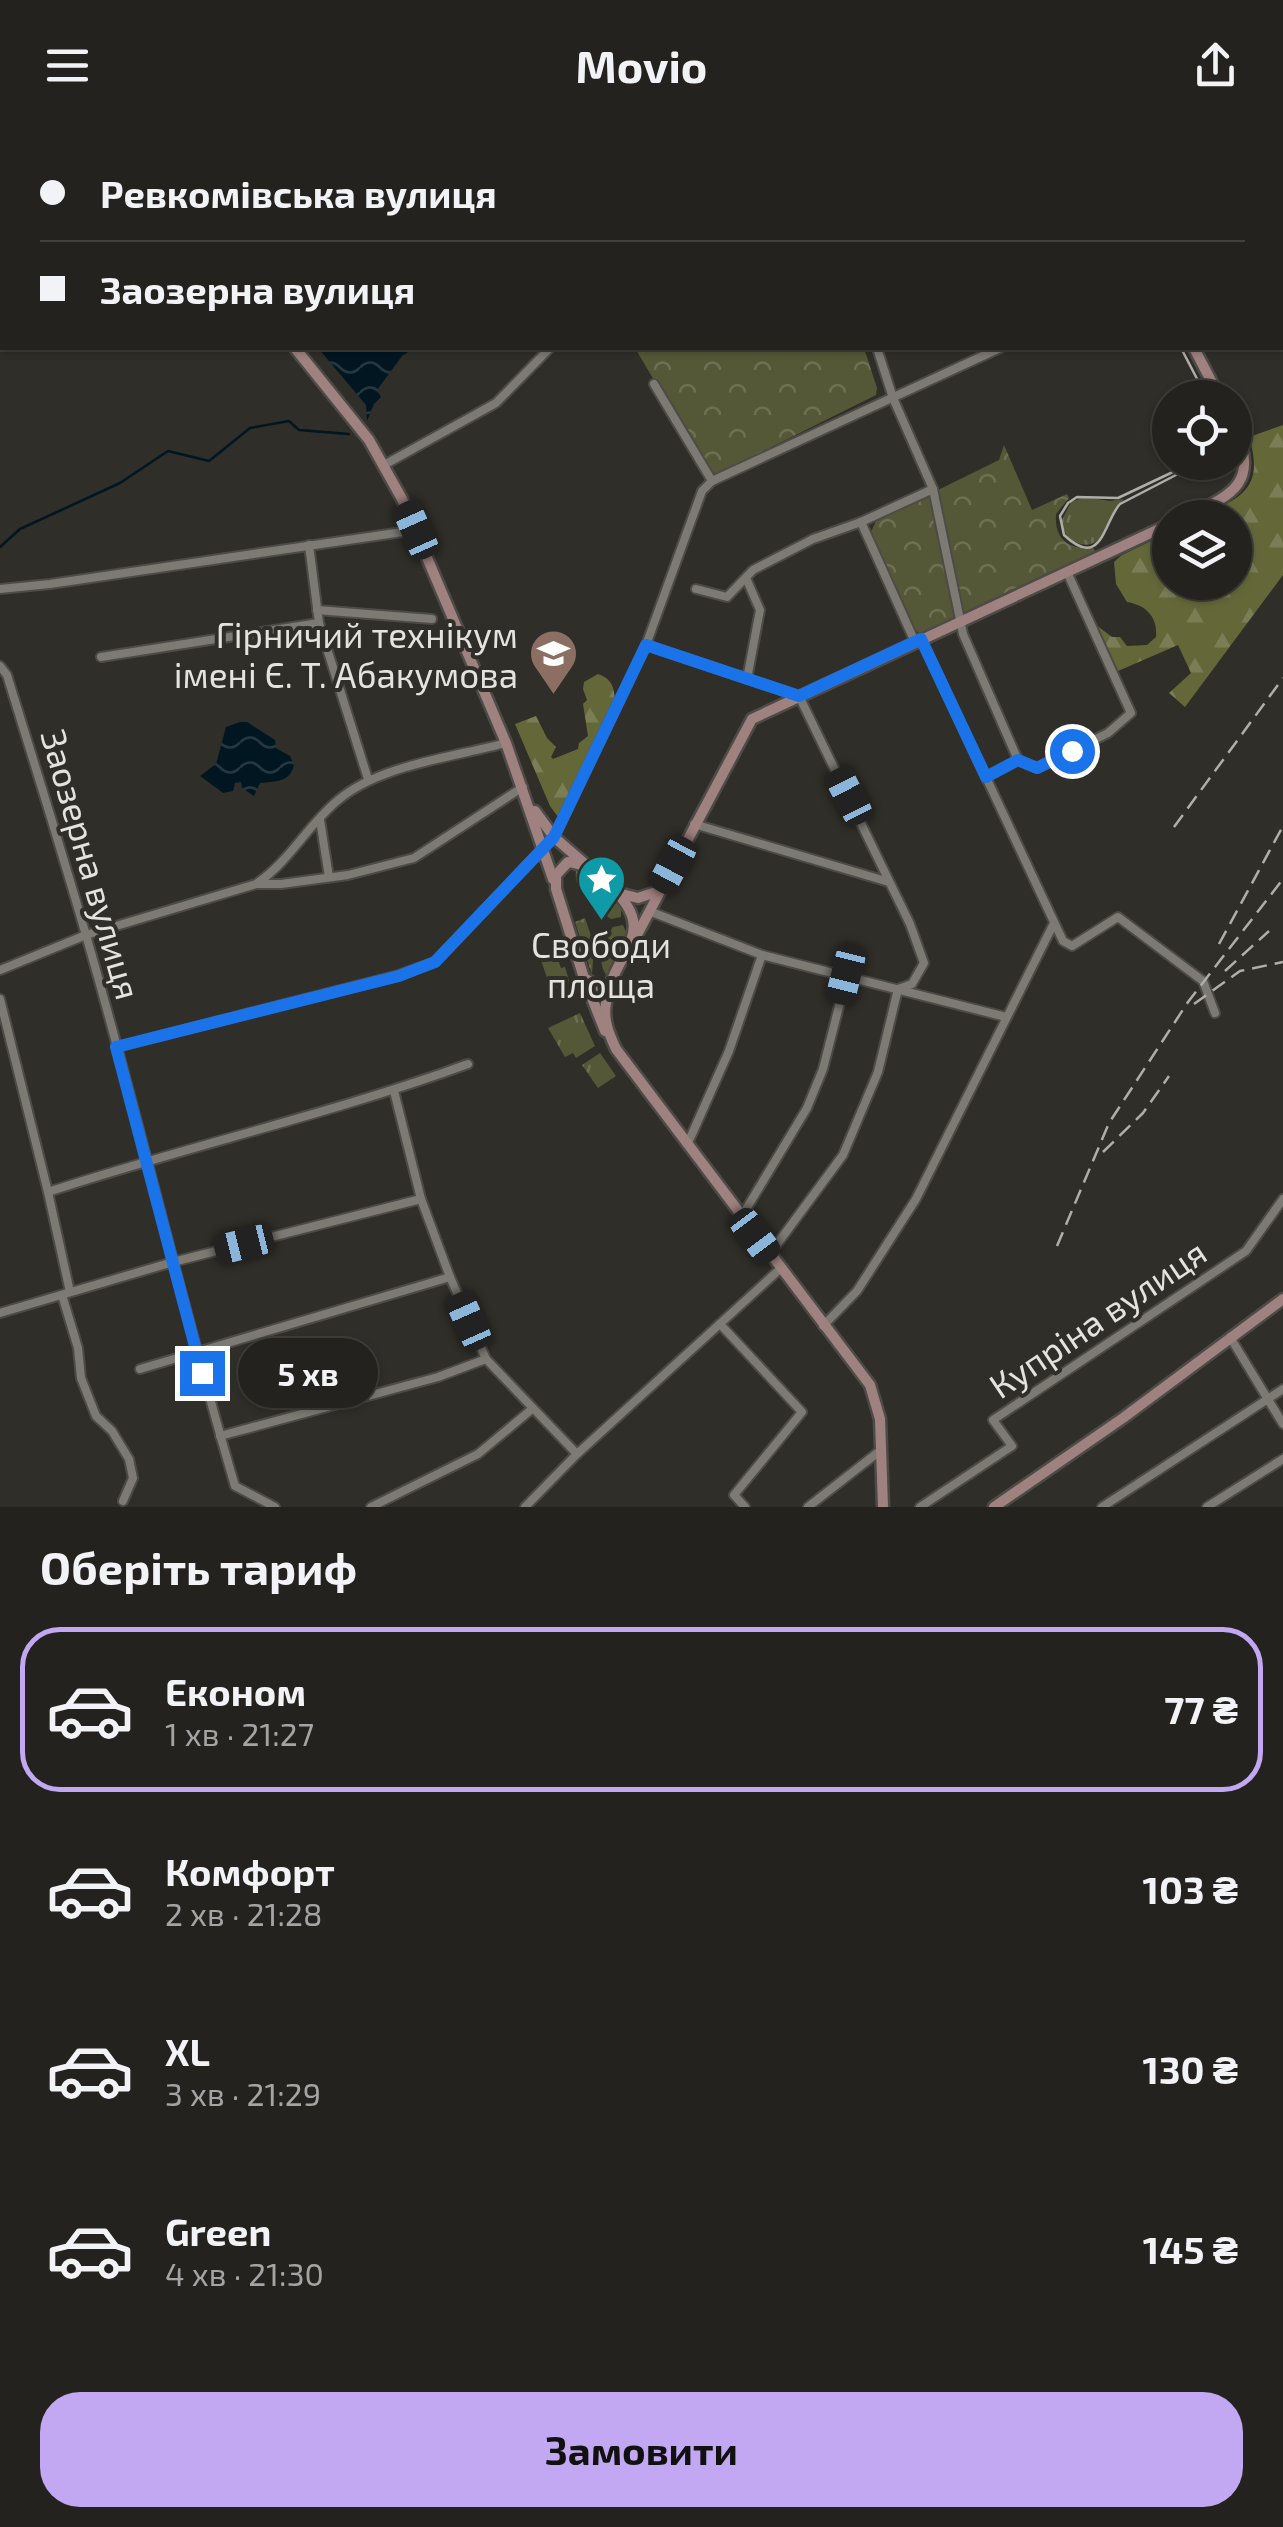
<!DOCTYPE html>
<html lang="uk">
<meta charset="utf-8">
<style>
:root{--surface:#24221e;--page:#2c2a27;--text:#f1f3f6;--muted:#a3a4a4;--line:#413f3c;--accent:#c2a8f2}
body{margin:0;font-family:"Exo 2",sans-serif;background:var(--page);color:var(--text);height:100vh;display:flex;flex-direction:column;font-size:38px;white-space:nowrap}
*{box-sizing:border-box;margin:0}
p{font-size:32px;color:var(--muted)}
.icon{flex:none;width:55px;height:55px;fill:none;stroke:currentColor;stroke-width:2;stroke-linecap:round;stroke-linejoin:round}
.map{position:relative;height:1377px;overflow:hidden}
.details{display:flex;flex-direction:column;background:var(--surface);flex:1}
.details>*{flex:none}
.banner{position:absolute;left:0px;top:0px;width:1285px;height:220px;box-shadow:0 2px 8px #0004,0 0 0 2px var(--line);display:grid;align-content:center;height:220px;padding:0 40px;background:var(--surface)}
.buttons{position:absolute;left:1152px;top:250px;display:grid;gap:20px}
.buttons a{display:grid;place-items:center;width:100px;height:100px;border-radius:50%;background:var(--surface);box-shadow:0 2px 8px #0004,0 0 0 2px var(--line);font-size:50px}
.end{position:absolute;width:45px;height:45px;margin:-22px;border:12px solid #1a73e8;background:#fff;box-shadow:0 0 0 5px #fff}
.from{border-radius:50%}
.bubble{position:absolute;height:70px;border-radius:35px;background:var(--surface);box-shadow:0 2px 8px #0004,0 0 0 2px var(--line);font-size:32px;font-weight:700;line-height:70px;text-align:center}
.car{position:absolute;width:30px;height:60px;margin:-30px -15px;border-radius:12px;box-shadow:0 0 8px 2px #0007;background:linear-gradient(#222 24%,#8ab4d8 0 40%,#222 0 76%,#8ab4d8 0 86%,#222 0)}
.banner b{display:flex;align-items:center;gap:35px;height:95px;font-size:38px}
.banner b+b{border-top:2px solid var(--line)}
.banner i{width:25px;height:25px;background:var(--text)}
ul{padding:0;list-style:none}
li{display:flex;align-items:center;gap:30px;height:165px;margin:0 20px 15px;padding:0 20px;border:5px solid transparent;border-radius:40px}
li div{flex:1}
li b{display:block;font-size:38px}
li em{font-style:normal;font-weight:700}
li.current{border-color:var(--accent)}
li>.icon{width:90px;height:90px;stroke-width:1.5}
h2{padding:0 40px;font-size:45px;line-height:120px}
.action{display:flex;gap:20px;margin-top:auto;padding:20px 40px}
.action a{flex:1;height:115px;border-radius:40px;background:var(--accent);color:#111;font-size:40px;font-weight:700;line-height:115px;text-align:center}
header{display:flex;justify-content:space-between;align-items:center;height:130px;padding:0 40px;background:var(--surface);font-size:45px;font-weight:700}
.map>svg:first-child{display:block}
.grass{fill:url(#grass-tufts)}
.forest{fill:url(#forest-firs)}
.park{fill:url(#park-crowns)}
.water{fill:url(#water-waves)}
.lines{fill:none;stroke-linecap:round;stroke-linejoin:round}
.stream{stroke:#001621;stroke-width:2.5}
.minor-casing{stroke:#4d4b47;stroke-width:12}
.secondary-casing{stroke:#4d4b47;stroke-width:15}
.minor{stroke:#7d7973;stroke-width:8}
.secondary{stroke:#9f817f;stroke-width:10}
.tram{stroke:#b0aea9;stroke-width:2.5}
.rail{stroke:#b0aea9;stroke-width:2.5;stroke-dasharray:15 8;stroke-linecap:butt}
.route{stroke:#1a73e8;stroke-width:12}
.labels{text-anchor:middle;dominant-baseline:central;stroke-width:8;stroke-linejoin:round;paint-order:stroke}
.poi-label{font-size:35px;fill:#e5e3df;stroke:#302e28;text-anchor:end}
.street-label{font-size:35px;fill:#e5e3df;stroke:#302e28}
</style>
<header><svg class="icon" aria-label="menu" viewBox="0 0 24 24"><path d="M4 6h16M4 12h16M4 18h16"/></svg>Movio<svg class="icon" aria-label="share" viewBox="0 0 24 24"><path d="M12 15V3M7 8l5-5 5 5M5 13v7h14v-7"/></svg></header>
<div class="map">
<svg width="1283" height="1377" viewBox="0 0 1283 1377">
<defs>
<pattern id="grass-tufts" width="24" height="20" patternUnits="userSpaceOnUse" patternTransform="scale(2.5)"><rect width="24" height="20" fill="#555836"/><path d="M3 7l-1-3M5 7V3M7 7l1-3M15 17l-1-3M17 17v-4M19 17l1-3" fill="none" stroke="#6d7053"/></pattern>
<pattern id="forest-firs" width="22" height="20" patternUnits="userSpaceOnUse" patternTransform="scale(2.5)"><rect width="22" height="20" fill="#646839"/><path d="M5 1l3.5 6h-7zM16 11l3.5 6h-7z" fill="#7a7d55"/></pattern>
<pattern id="park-crowns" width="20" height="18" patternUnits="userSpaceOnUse" patternTransform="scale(2.5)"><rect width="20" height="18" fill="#555836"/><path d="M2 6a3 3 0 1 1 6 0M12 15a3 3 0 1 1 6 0" fill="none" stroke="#6d7053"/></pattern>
<pattern id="water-waves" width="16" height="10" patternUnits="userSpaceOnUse" patternTransform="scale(2.5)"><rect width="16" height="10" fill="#001621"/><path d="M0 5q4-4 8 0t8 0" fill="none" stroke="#253841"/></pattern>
</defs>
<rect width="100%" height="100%" fill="#302e28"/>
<g class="grass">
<path d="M1085,367L1110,371L1124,369C1108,383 1105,426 1075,412C1066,408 1064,401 1061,392L1071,372Z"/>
<path d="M576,740L621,777V787L611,789C593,776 573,764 576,740Z"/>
<path d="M585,788L594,815L592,845L575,792Z"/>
<path d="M623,795L627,804L606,845C596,828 602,812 613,797Z"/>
<path d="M556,824L561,838L565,837L570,854L556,858L554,852L548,851L541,830Z"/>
<path d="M580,883L595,916L576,928L573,923L565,927L548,898Z"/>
<path d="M600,923L616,946L598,958L582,935Z"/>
</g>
<g class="forest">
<path d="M1283,295V445L1185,577L1169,563L1191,543L1178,515L1118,541L1096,495L1112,507H1120L1127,516L1147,515L1156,507C1158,487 1146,475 1127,472L1116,454L1114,432L1122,425L1170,402V452H1235V388L1199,387C1241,368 1265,359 1249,307Z"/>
<path d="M598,544C612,549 614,557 615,570L561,691L550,676L515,594L536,586L547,608L556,617L551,627L553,629L578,619L579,613L588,606L583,574L587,570L583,559L584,552Z"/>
</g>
<g class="park">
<path d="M635,218H864L877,258L876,265L717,344L707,340Z"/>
<path d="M1004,315L1032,380L1067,364L1069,368L1056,384C1054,409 1069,421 1093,417L1095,421L961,484L938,360L999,330Z"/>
<path d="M929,364L954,488L920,504L913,498L871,402L877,389Z"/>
</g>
<g class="water">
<path d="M318,218H414L402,226L377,260L381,267L374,274L367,291L366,275Z"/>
<path d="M240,592H247L275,610L276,618L290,626L294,635C290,653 275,651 260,653L254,666L242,658L241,652L235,653L233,661L223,663L200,646L216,634L226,597Z"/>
</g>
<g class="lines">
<path class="stream" d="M0,417L20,399L120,353L168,321L209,331L250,298L289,291L299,300L349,304"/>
<defs>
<g id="minor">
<path d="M223,0L224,2"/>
<path d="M584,0V2"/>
<path d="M704,0L705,2"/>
<path d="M1223,0V2"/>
<path d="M806,1L809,0"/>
<path d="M378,2L379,0"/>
<path d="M0,63H2"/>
<path d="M0,151H2"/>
<path d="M877,218L893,268L933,359L963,504L1018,630"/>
<path d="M654,254L712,351"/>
<path d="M384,335L496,273L550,218"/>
<path d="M861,392L915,512"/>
<path d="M309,415L319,493L368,649"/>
<path d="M746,448L760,480L747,549"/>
<path d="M0,459L50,454L416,400"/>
<path d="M696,459L727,467L753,440L813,409L861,392L933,359"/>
<path d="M317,480L432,489"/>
<path d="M921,509L1063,811L1072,816L1118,787L1203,851L1215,883"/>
<path d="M646,515L799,566L910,794L924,833L912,854L898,859L878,942L843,1025L769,1125"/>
<path d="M101,527L319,493"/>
<path d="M0,536L7,545C39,649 72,753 101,858C147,1023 186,1191 235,1356L275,1377"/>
<path d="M986,647L1018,630L1037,638L1108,603L1131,583L1067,442"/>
<path d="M320,690L329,747"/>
<path d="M694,694L889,752"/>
<path d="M256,754C289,732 307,696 337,671C378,635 454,627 506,613"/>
<path d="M649,781L762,825L1006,887"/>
<path d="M0,840L86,805L256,754H281L348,745L414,728L523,657"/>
<path d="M0,869L48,1062L70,1162"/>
<path d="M117,917L399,845L435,832L554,707L646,515L702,361L712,351L1000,218"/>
<path d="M394,961L421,1069L450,1147L486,1229L577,1324"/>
<path d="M688,1013L729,921L762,825"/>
<path d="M48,1062C188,1016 331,984 468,934"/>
<path d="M742,1086L807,978L823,939L847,845"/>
<path d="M62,1165L78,1218L81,1248L96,1286L112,1301L129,1329L133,1348L123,1371"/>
<path d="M0,1183L173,1132L421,1069"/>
<path d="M720,1194L802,1282L734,1365L745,1377"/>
<path d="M823,1196L857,1161L916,1069L1053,795"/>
<path d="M1230,1207L1283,1294"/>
<path d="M140,1239L450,1147"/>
<path d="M220,1306L438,1247L486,1229"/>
<path d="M371,1377L478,1324L532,1279"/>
<path d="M525,1377L577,1324L780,1139"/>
<path d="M808,1377L881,1320"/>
<path d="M920,1377L1012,1316L993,1290L1246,1121L1283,1069"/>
<path d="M1102,1377L1283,1259"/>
<path d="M1207,1377L1283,1329"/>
</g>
<g id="secondary">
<path d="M115,0V2"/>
<path d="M327,0L328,2"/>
<path d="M1108,0L1109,2"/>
<path d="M295,218L369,310L402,369L506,613L553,749"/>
<path d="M1194,218L1220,268"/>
<path d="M1184,388C1229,366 1261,355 1235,298"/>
<path d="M535,681L554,707L585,734"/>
<path d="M618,763L638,768L659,761"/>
<path d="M638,803L752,589L1170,394"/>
<path d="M584,848L605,901"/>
<path d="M615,848L609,855L600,857L584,848L556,759V745L568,732C586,734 595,743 608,754C664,804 612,821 606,873C603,890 609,904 616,919L870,1255L880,1289L883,1377"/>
<path d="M994,1377L1123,1288L1283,1169"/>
</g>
</defs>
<use href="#minor" class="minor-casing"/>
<use href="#secondary" class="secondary-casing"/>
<use href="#minor" class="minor"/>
<use href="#secondary" class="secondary"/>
<g class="tram">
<path d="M1098,0V2"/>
<path d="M1181,218L1207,268"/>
<path d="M1194,332L1118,368L1077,367L1068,373L1060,386L1064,405C1102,441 1104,391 1120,374L1201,332"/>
</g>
<g class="rail">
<path d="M1174,697L1283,548"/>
<path d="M1219,814L1283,696"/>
<path d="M1225,841L1269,801"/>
<path d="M1194,874L1240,841L1283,832"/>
<path d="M1103,1022L1143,983L1169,946"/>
<path d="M1057,1116L1109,993L1188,872L1283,749"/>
</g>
</g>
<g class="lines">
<path class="route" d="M202,1243L116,917L399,846L435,832L554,707L646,515L799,566L921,509L986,647L1018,630L1037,638L1072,621"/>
</g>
<defs>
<symbol id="university-pin" viewBox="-11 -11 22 30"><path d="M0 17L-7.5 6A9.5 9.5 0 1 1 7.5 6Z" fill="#8d6e63" stroke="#302e28"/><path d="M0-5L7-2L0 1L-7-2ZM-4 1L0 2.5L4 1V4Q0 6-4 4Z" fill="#fff"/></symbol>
<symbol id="sight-pin" viewBox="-11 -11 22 30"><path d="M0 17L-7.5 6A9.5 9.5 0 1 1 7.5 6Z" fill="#0f9aa8" stroke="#302e28"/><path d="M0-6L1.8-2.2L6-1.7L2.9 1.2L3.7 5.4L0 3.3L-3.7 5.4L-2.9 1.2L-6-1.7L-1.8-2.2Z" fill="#fff"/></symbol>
</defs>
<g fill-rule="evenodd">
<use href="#university-pin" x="526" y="496" width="55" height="75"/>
<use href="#sight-pin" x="574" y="722" width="55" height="75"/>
</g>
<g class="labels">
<g class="poi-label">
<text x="518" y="504">Гірничий технікум<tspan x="518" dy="40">імені Є. Т. Абакумова</tspan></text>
<text x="601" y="814" text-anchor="middle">Свободи<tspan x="601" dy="40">площа</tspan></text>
</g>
<g class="street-label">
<text transform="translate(92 734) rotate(74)">Заозерна вулиця</text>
<text transform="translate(1097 1188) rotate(-34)">Купріна вулиця</text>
</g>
</g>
</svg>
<div class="buttons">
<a><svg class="icon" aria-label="locate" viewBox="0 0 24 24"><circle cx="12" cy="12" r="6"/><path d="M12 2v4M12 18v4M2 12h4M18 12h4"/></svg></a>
<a><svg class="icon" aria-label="layers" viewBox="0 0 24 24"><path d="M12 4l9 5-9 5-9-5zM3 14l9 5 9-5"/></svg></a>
</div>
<i class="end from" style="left:1072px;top:621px"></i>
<i class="end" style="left:202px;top:1243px"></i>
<div class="bubble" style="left:238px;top:1208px;width:140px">5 хв</div>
<i class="car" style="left:416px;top:400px;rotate:336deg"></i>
<i class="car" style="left:849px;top:666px;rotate:333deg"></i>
<i class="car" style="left:673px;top:735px;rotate:208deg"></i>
<i class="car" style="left:846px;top:845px;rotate:194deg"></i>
<i class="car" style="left:755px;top:1106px;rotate:143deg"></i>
<i class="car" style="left:244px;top:1114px;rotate:256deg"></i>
<i class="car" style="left:469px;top:1191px;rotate:336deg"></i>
<div class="banner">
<b><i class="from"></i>Ревкомівська вулиця</b>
<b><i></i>Заозерна вулиця</b>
</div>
</div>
<section class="details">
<h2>Оберіть тариф</h2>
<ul>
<li class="current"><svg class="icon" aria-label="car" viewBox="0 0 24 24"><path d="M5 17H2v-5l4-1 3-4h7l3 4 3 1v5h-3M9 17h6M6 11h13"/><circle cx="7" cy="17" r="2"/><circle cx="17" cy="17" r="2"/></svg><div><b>Економ</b><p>1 хв · 21:27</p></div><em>77 ₴</em></li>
<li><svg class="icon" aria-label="car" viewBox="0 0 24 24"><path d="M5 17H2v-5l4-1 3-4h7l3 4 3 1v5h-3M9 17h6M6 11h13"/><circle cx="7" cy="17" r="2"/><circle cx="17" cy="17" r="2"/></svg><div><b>Комфорт</b><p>2 хв · 21:28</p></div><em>103 ₴</em></li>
<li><svg class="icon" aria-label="car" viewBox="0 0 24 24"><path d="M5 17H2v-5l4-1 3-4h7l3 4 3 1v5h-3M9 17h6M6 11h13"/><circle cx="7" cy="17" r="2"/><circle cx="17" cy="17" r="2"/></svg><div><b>XL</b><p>3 хв · 21:29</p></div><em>130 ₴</em></li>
<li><svg class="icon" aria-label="car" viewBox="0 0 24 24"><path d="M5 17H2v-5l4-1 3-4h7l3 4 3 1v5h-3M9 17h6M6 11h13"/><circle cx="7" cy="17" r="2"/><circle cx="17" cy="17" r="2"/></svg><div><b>Green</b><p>4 хв · 21:30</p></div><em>145 ₴</em></li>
</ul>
<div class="action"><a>Замовити</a></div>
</section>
